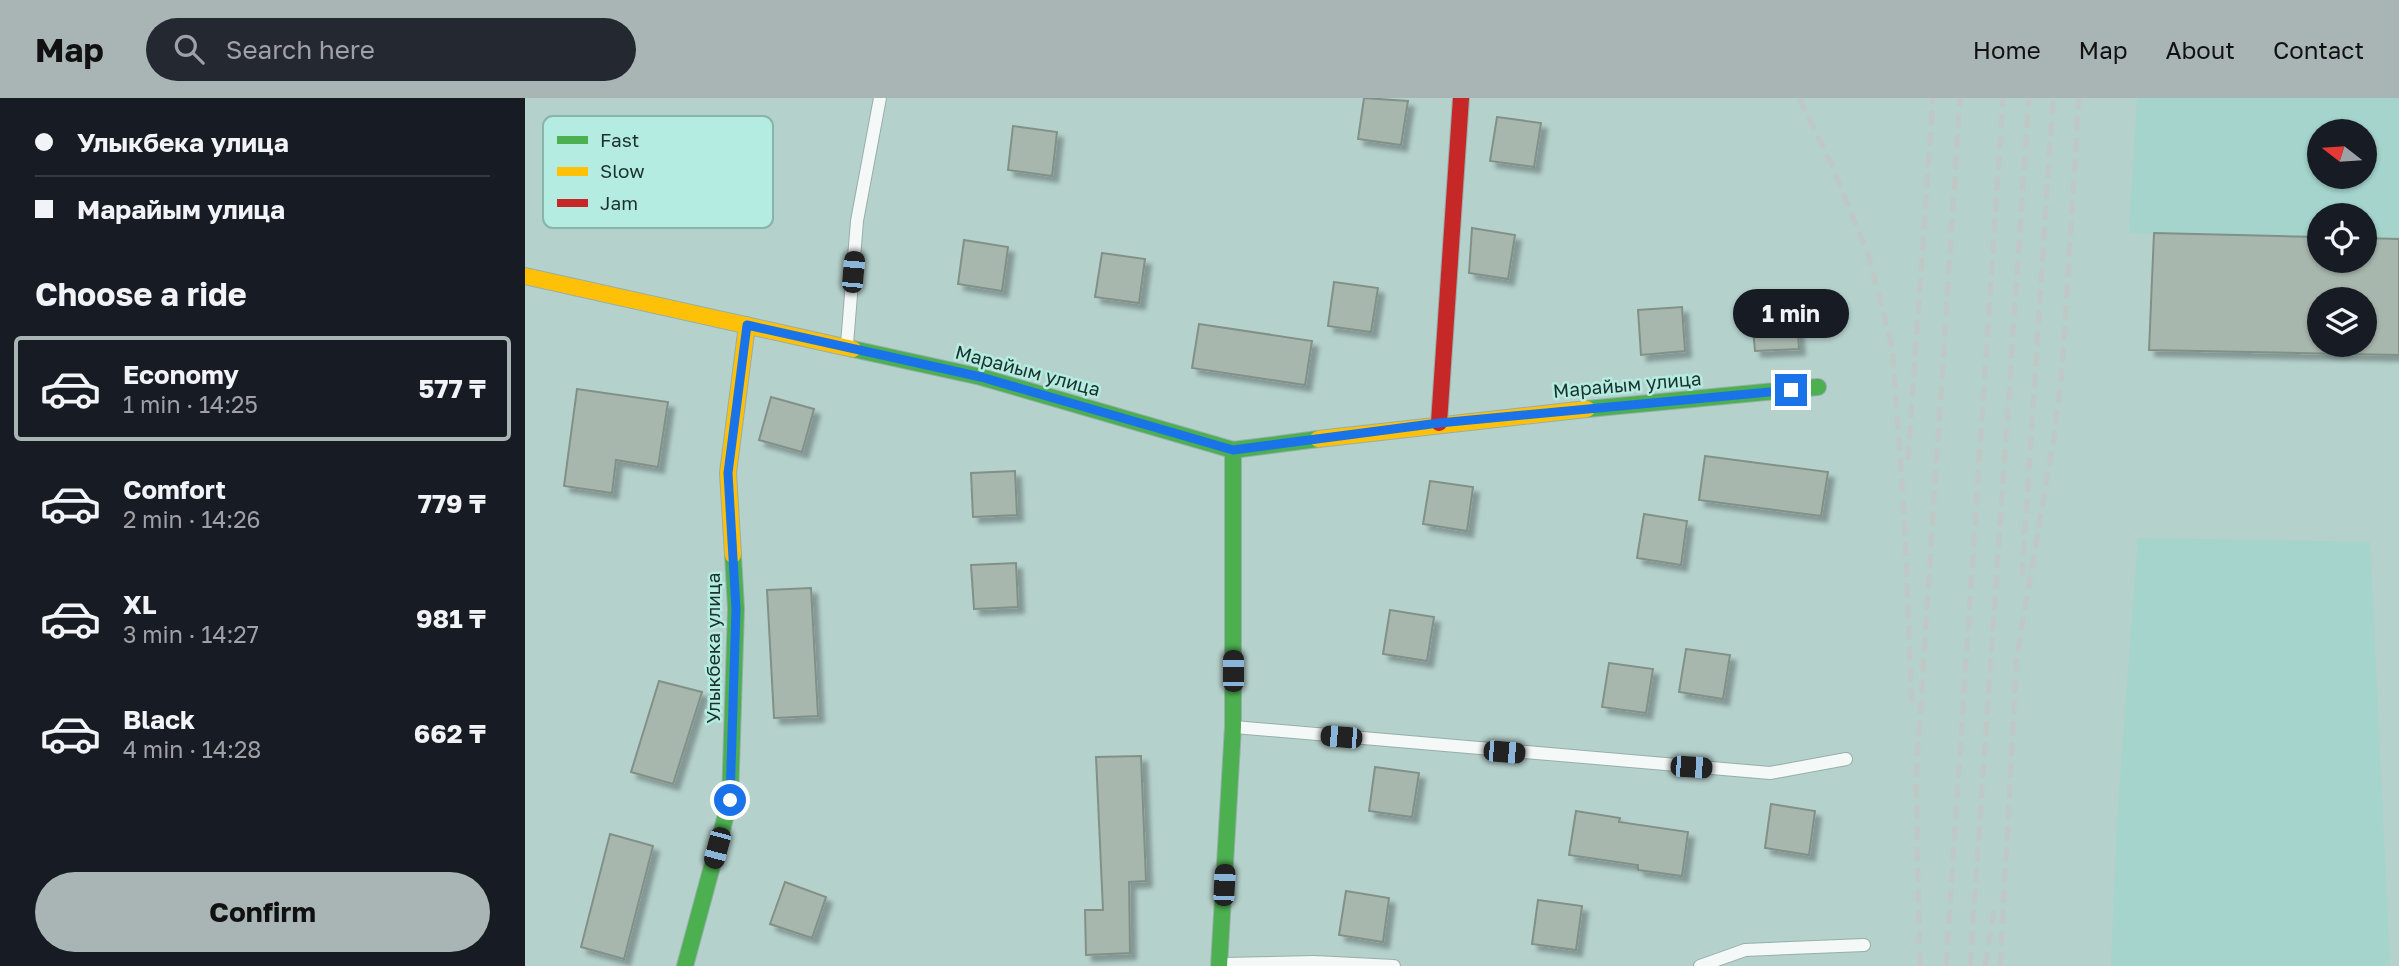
<!DOCTYPE html>
<meta charset="utf-8">
<style>
:root{--surface:#171b24;--page:#242831;--text:#f1f3f6;--muted:#9ea1a6;--line:#363941;--accent:#a9b5b5}
body{margin:0;font-family:"Golos Text",sans-serif;background:var(--page);color:var(--text);height:100vh;display:flex;flex-direction:column;font-size:26px;white-space:nowrap}
*{box-sizing:border-box;margin:0}
p{font-size:23px;color:var(--muted)}
.icon{flex:none;width:38px;height:38px;fill:none;stroke:currentColor;stroke-width:2;stroke-linecap:round;stroke-linejoin:round}
.map{position:relative;flex:1;overflow:hidden}
.sheet{display:flex;flex-direction:column;background:var(--surface);width:525px}
.sheet>*{flex:none}
.guide{display:grid;align-content:center;height:154px;padding:0 35px;background:var(--surface)}
.needle{width:46px;rotate:287deg}
.tools{position:absolute;left:1782px;top:21px;display:grid;gap:14px}
.tools a{display:grid;place-items:center;width:70px;height:70px;border-radius:50%;background:var(--surface);box-shadow:0 2px 5px #0004;font-size:35px}
.end{position:absolute;width:32px;height:32px;margin:-16px;border:9px solid #1a73e8;background:#fff;box-shadow:0 0 0 4px #fff}
.from{border-radius:50%}
.bubble{position:absolute;height:49px;border-radius:24px;background:var(--surface);box-shadow:0 2px 5px #0004;font-size:23px;font-weight:700;line-height:49px;text-align:center}
.car{position:absolute;width:21px;height:42px;margin:-21px -10px;border-radius:9px;box-shadow:0 0 5px 2px #0007;background:linear-gradient(#222 24%,#8ab4d8 0 40%,#222 0 76%,#8ab4d8 0 86%,#222 0)}
.guide b{display:flex;align-items:center;gap:24px;height:66px;font-size:26px}
.guide b+b{border-top:2px solid var(--line)}
.guide i{width:18px;height:18px;background:var(--text)}
ul{padding:0;list-style:none}
li{display:flex;align-items:center;gap:21px;height:105px;margin:0 14px 10px;padding:0 21px;border:4px solid transparent;border-radius:7px}
li div{flex:1}
li b{display:block;font-size:26px}
li em{font-style:normal;font-weight:700}
li.on{border-color:var(--accent)}
li>.icon{width:63px;height:63px;stroke-width:1.5}
h2{padding:0 35px;font-size:32px;line-height:84px}
.action{display:flex;gap:14px;margin-top:auto;padding:14px 35px}
.action a{flex:1;height:80px;border-radius:42px;background:var(--accent);color:#111;font-size:28px;font-weight:700;line-height:80px;text-align:center}
header{display:flex;align-items:center;gap:42px;box-sizing:border-box;height:98px;padding:0 35px;background:var(--accent);color:#111}
header strong{font-size:33px}
nav{display:flex;gap:38px;margin-inline-start:auto;font-size:24px}
.search{width:490px;height:63px;background:var(--page);display:flex;align-items:center;gap:18px;box-sizing:border-box;padding:0 24px;border-radius:38px;color:var(--muted);font-size:26px}
main{display:flex;flex:1;min-height:0}
.map>svg:first-child{display:block}
.built{fill:#a4d4cb;fill-rule:evenodd}
.building{fill:#a8b7ad;stroke:#829188;stroke-width:2;fill-rule:evenodd;filter:url(#shadow)}
.lines{fill:none;stroke-linecap:round;stroke-linejoin:round}
.lane-casing{stroke:#97aeaa;stroke-width:14}
.fast-casing{stroke:#97aeaa;stroke-width:18}
.slow-casing{stroke:#97aeaa;stroke-width:18}
.jam-casing{stroke:#97aeaa;stroke-width:18}
.lane{stroke:#f4f8f7;stroke-width:12}
.fast{stroke:#4caf50;stroke-width:16}
.slow{stroke:#ffc107;stroke-width:16}
.jam{stroke:#c62828;stroke-width:16}
.rail{stroke:#bfc8c6;stroke-width:5;stroke-dasharray:14 7;stroke-linecap:butt}
.route{stroke:#1a73e8;stroke-width:9}
.labels{text-anchor:middle;dominant-baseline:central;stroke-width:5;stroke-linejoin:round;paint-order:stroke}
.street-label{font-size:19px;fill:#1b312d;stroke:#b5ece1}
.key{fill:#b5ece1;stroke:#87b4ab;stroke-width:2}
.key-label{font-size:19px;fill:#1b312d}
</style>
<header>
<strong>Map</strong>
<div class="search"><svg class="icon" aria-label="search" viewBox="0 0 24 24"><circle cx="10" cy="10" r="6"/><path d="M15 15l6 6"/></svg>Search here</div>
<nav><a>Home</a><a>Map</a><a>About</a><a>Contact</a></nav>
</header>
<main>
<section class="sheet">
<div class="guide">
<b><i class="from"></i>Улыкбека улица</b>
<b><i></i>Марайым улица</b>
</div>
<h2>Choose a ride</h2>
<ul>
<li class="on"><svg class="icon" aria-label="car" viewBox="0 0 24 24"><path d="M5 17H2v-5l4-1 3-4h7l3 4 3 1v5h-3M9 17h6M6 11h13"/><circle cx="7" cy="17" r="2"/><circle cx="17" cy="17" r="2"/></svg><div><b>Economy</b><p>1 min · 14:25</p></div><em>577 ₸</em></li>
<li><svg class="icon" aria-label="car" viewBox="0 0 24 24"><path d="M5 17H2v-5l4-1 3-4h7l3 4 3 1v5h-3M9 17h6M6 11h13"/><circle cx="7" cy="17" r="2"/><circle cx="17" cy="17" r="2"/></svg><div><b>Comfort</b><p>2 min · 14:26</p></div><em>779 ₸</em></li>
<li><svg class="icon" aria-label="car" viewBox="0 0 24 24"><path d="M5 17H2v-5l4-1 3-4h7l3 4 3 1v5h-3M9 17h6M6 11h13"/><circle cx="7" cy="17" r="2"/><circle cx="17" cy="17" r="2"/></svg><div><b>XL</b><p>3 min · 14:27</p></div><em>981 ₸</em></li>
<li><svg class="icon" aria-label="car" viewBox="0 0 24 24"><path d="M5 17H2v-5l4-1 3-4h7l3 4 3 1v5h-3M9 17h6M6 11h13"/><circle cx="7" cy="17" r="2"/><circle cx="17" cy="17" r="2"/></svg><div><b>Black</b><p>4 min · 14:28</p></div><em>662 ₸</em></li>
</ul>
<div class="action"><a>Confirm</a></div>
</section>
<div class="map">
<svg width="1874" height="868" viewBox="0 0 1874 868">
<defs>
<filter id="shadow"><feDropShadow dx="6" dy="6" stdDeviation="2" flood-color="#0004"/></filter>
</defs>
<rect width="100%" height="100%" fill="#b5d1cc"/>
<g class="built">
<path d="M1612,0H1874V141L1839,140V117H1794V139L1604,135ZM1794,33H1839V79H1794Z"/>
<path d="M1613,440L1845,444L1865,868H1586L1592,721Z"/>
</g>
<g class="building">
<path d="M839,0L883,3L876,47L833,41Z"/>
<path d="M972,19L1016,25L1009,69L965,63Z"/>
<path d="M488,28L532,34L527,78L483,72Z"/>
<path d="M947,130L990,137L983,181L944,175Z"/>
<path d="M1629,135L1794,139V163H1839V140L1874,141V257L1624,252ZM1794,201H1839V247H1794Z"/>
<path d="M439,142L483,149L477,193L433,186Z"/>
<path d="M577,155L620,161L614,205L570,199Z"/>
<path d="M809,184L853,190L846,234L803,228Z"/>
<path d="M1271,206L1274,251L1230,253L1226,209Z"/>
<path d="M1157,209L1160,253L1116,257L1113,212Z"/>
<path d="M674,226L787,243L780,287L667,270Z"/>
<path d="M52,291L143,304L133,369L91,362L87,395L39,388Z"/>
<path d="M246,299L289,311L277,354L234,342Z"/>
<path d="M1180,358L1303,374L1296,418L1174,402Z"/>
<path d="M490,373L492,417L448,419L446,375Z"/>
<path d="M905,383L948,389L942,433L898,426Z"/>
<path d="M1119,416L1162,423L1156,467L1112,460Z"/>
<path d="M491,465L493,509L449,511L446,467Z"/>
<path d="M286,490L293,618L249,620L242,492Z"/>
<path d="M865,512L909,519L902,563L858,556Z"/>
<path d="M1161,551L1205,557L1198,601L1154,594Z"/>
<path d="M1084,565L1128,571L1121,615L1077,609Z"/>
<path d="M134,583L177,594L148,686L106,674Z"/>
<path d="M616,658L621,783L604,784L605,855L561,857L560,812H578L571,659Z"/>
<path d="M850,669L894,675L887,719L844,713Z"/>
<path d="M1246,706L1290,713L1284,757L1240,750Z"/>
<path d="M1051,713L1095,720L1094,724L1163,734L1157,778L1113,772V767L1044,757Z"/>
<path d="M85,736L128,748L99,861L56,849Z"/>
<path d="M260,784L301,799L287,840L245,826Z"/>
<path d="M821,793L864,800L858,844L814,837Z"/>
<path d="M1013,802L1057,808L1051,852L1007,846Z"/>
</g>
<g class="lines">
<defs>
<g id="lane">
<path d="M322,246L332,123L355,0"/>
<path d="M709,629L1245,675L1321,661"/>
<path d="M698,866L789,864L869,868"/>
<path d="M1175,868L1220,852L1339,847"/>
</g>
<g id="fast">
<path d="M328,251L456,279L708,352L793,341"/>
<path d="M1062,311L1293,289"/>
<path d="M160,868L205,702L211,511L208,457"/>
<path d="M694,868L708,629V352"/>
</g>
<g id="slow">
<path d="M0,178L328,251"/>
<path d="M793,341L1062,311"/>
<path d="M208,457L203,375L222,227"/>
</g>
<path id="jam" d="M914,325L936,0"/>
</defs>
<use href="#lane" class="lane-casing"/>
<use href="#fast" class="fast-casing"/>
<use href="#slow" class="slow-casing"/>
<use href="#jam" class="jam-casing"/>
<use href="#lane" class="lane"/>
<use href="#fast" class="fast"/>
<use href="#slow" class="slow"/>
<use href="#jam" class="jam"/>
<g class="rail">
<path d="M1274,0L1306,65L1344,159L1367,249L1379,414L1387,610"/>
<path d="M1383,362L1408,0"/>
<path d="M1497,478L1528,0"/>
<path d="M1395,868L1391,680L1435,0"/>
<path d="M1421,868L1478,0"/>
<path d="M1445,868L1504,0"/>
<path d="M1460,868L1470,807"/>
<path d="M1475,868L1492,557L1529,340L1537,271L1554,0"/>
</g>
</g>
<g class="lines">
<path class="route" d="M205,702L211,511L203,375L222,227L456,279L708,352L914,325L1266,292"/>
</g>
<g class="labels">
<g class="street-label">
<text transform="translate(503 272) rotate(15)">Марайым улица</text>
<text transform="translate(1102 286) rotate(-5)">Марайым улица</text>
<text transform="translate(187 550) rotate(-90)">Улыкбека улица</text>
</g>
</g>
<rect x="18" y="18" width="230" height="112" rx="10" class="key"/>
<rect x="32" y="38" width="31" height="8" fill="#4caf50"/>
<rect x="32" y="69" width="31" height="9" fill="#ffc107"/>
<rect x="32" y="101" width="31" height="8" fill="#c62828"/>
<g class="key-label">
<text x="75" y="49">Fast</text>
<text x="75" y="80">Slow</text>
<text x="75" y="112">Jam</text>
</g>
</svg>
<div class="tools">
<a><svg class="needle" viewBox="-14 -14 28 28"><path d="M0-13l5 13h-10z" fill="#e53935"/><path d="M0 13l5-13h-10z" fill="#9ea1a6"/></svg></a>
<a><svg class="icon" aria-label="locate" viewBox="0 0 24 24"><circle cx="12" cy="12" r="6"/><path d="M12 2v4M12 18v4M2 12h4M18 12h4"/></svg></a>
<a><svg class="icon" aria-label="layers" viewBox="0 0 24 24"><path d="M12 4l9 5-9 5-9-5zM3 14l9 5 9-5"/></svg></a>
</div>
<i class="end from" style="left:205px;top:702px"></i>
<i class="end" style="left:1266px;top:292px"></i>
<div class="bubble" style="left:1208px;top:191px;width:116px">1 min</div>
<i class="car" style="left:328px;top:174px;rotate:5deg"></i>
<i class="car" style="left:708px;top:573px;rotate:0deg"></i>
<i class="car" style="left:816px;top:639px;rotate:275deg"></i>
<i class="car" style="left:979px;top:654px;rotate:95deg"></i>
<i class="car" style="left:1166px;top:669px;rotate:94deg"></i>
<i class="car" style="left:192px;top:750px;rotate:195deg"></i>
<i class="car" style="left:699px;top:787px;rotate:3deg"></i>
</div>
</main>
